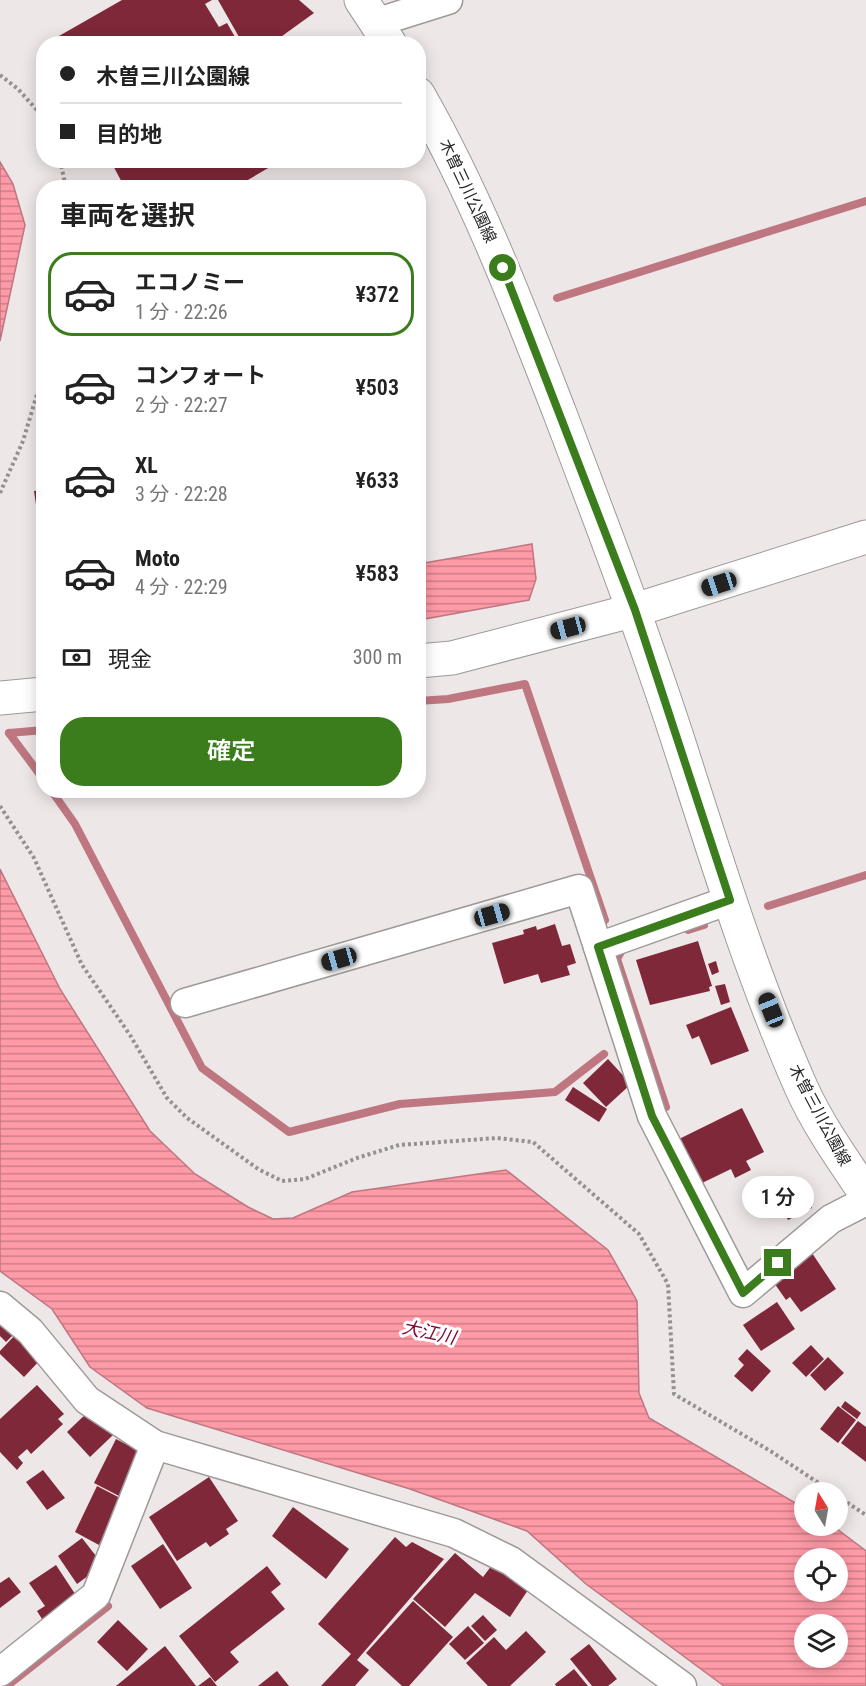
<!DOCTYPE html>
<html lang="ja">
<meta charset="utf-8">
<style>
:root{--surface:#fff;--page:#f6f6f6;--text:#222;--muted:#767676;--line:#e0e0e0;--accent:#3b7d1d}
body{margin:0;font-family:"Roboto Condensed","Noto Sans JP",sans-serif;background:var(--page);color:var(--text);height:100vh;display:flex;flex-direction:column;font-size:22px;white-space:nowrap}
*{box-sizing:border-box;margin:0}
p{font-size:20px;color:var(--muted)}
.icon{flex:none;width:33px;height:33px;fill:none;stroke:currentColor;stroke-width:2;stroke-linecap:round;stroke-linejoin:round}
.map{position:relative;flex:1;overflow:hidden}
.side{position:absolute;left:36px;top:180px;width:390px;height:618px;display:flex;flex-direction:column;background:var(--surface);border-radius:24px;box-shadow:0 3px 15px #0003}
.side>*{flex:none}
.banner{position:absolute;left:36px;top:36px;width:390px;height:132px;border-radius:24px;box-shadow:0 3px 15px #0003;display:grid;align-content:center;height:132px;padding:0 24px;background:var(--surface)}
.needle{width:39px;rotate:349deg}
.tools{position:absolute;left:794px;top:1482px;display:grid;gap:12px}
.tools a{display:grid;place-items:center;width:54px;height:54px;border-radius:50%;background:var(--surface);box-shadow:0 3px 15px #0003;font-size:30px}
.end{position:absolute;width:27px;height:27px;margin:-14px;border:8px solid #3b7d1d;background:#fff;box-shadow:0 0 0 3px #fff}
.from{border-radius:50%}
.bubble{position:absolute;height:42px;border-radius:21px;background:var(--surface);box-shadow:0 3px 15px #0003;font-size:20px;font-weight:600;line-height:42px;text-align:center}
.car{position:absolute;width:18px;height:36px;margin:-18px -9px;border-radius:8px;box-shadow:0 0 4px 2px #0007;background:linear-gradient(#222 24%,#8ab4d8 0 40%,#222 0 76%,#8ab4d8 0 86%,#222 0)}
.banner b{display:flex;align-items:center;gap:21px;height:57px;font-size:22px}
.banner b+b{border-top:2px solid var(--line)}
.banner i{width:15px;height:15px;background:var(--text)}
ul{padding:0;list-style:none}
li{display:flex;align-items:center;gap:18px;height:84px;margin:0 12px 9px;padding:0 12px;border:3px solid transparent;border-radius:24px}
li div{flex:1}
li b{display:block;font-size:22px}
li em{font-style:normal;font-weight:600}
li.selected{border-color:var(--accent)}
li>.icon{width:54px;height:54px;stroke-width:1.5}
h2{padding:0 24px;font-size:27px;line-height:72px}
.pay{display:flex;align-items:center;gap:15px;height:66px;padding:0 24px;font-size:22px}
.pay p{margin-inline-start:auto}
.primary-button{display:flex;gap:12px;margin-top:auto;padding:12px 24px}
.primary-button a{flex:1;height:69px;border-radius:24px;background:var(--accent);color:#fff;font-size:24px;font-weight:600;line-height:69px;text-align:center}
.map>svg:first-child{display:block}
.water{fill:url(#water-rules);stroke:#be7780;stroke-width:1.5;fill-rule:evenodd}
.lines{fill:none;stroke-linecap:round;stroke-linejoin:round}
.stream{stroke:#be7780;stroke-width:8}
.building{fill:#7f283a}
.street-casing{stroke:#9f9999;stroke-width:31}
.secondary-casing{stroke:#9f9999;stroke-width:35}
.path{stroke:#959091;stroke-width:4;stroke-dasharray:3 3;stroke-linecap:butt}
.street{stroke:#fff;stroke-width:28}
.secondary{stroke:#fff;stroke-width:33}
.route{stroke:#3b7d1d;stroke-width:8}
.labels{text-anchor:middle;dominant-baseline:central;stroke-width:6;stroke-linejoin:round;paint-order:stroke}
.street-label{font-size:16px;fill:#282626;stroke:#fff}
.water-label{font-size:18px;font-style:italic;fill:#820830;stroke:#fff}
</style>
<div class="map">
<svg width="866" height="1686" viewBox="0 0 866 1686">
<defs>
<pattern id="water-rules" width="6" height="5" patternUnits="userSpaceOnUse" patternTransform="scale(1.5)"><rect width="6" height="5" fill="#ff9aa7"/><path d="M0 2.5h6" fill="none" stroke="#ce7d88"/></pattern>
</defs>
<rect width="100%" height="100%" fill="#eee7e8"/>
<g class="water">
<path d="M0,162L13,184L25,225L0,341Z"/>
<path d="M532,544L536,579L529,600L419,620V564Z"/>
<path d="M0,869L60,989L150,1131L195,1174L248,1207L273,1219L293,1218L352,1192L506,1170L608,1250L637,1301L639,1393L649,1418L804,1508V1526H833L866,1551V1686H724L586,1584L527,1531L410,1489L147,1408L90,1367L52,1309L0,1271ZM804,1558H837V1592H804ZM804,1624H837V1658H804Z"/>
</g>
<g class="lines">
<g class="stream">
<path d="M557,298L866,201"/>
<path d="M418,701L448,699L525,684L605,920"/>
<path d="M9,733L44,780"/>
<path d="M9,733L44,730"/>
<path d="M51,790L75,824L202,1068L289,1132L400,1104L555,1092L604,1054"/>
<path d="M768,906L866,875"/>
<path d="M688,930L704,925"/>
<path d="M626,948L622,950L617,959L666,1107"/>
<path d="M7,1686L108,1606"/>
</g>
</g>
<g class="building">
<path d="M122,0H212L205,4L219,27L227,23L239,44H45Z"/>
<path d="M218,0H299L314,13L271,44H243Z"/>
<path d="M110,160H282L234,188H125Z"/>
<path d="M44,490V524L39,525L34,491Z"/>
<path d="M555,924L562,946L570,944L576,963L567,966L570,975L541,983L538,974L504,984L492,943L524,934L523,930L536,926L537,930Z"/>
<path d="M698,941L712,986L709,987L710,991L650,1005L636,960Z"/>
<path d="M716,961L719,972L712,975L708,964Z"/>
<path d="M725,984L730,1002L721,1005L715,986Z"/>
<path d="M731,1007L749,1051L711,1065L699,1036L692,1039L686,1025Z"/>
<path d="M608,1059L631,1084L606,1107L583,1083Z"/>
<path d="M573,1087L607,1109L599,1122L565,1100Z"/>
<path d="M742,1108L764,1152L746,1161L751,1170L735,1178L731,1169L700,1184L677,1140Z"/>
<path d="M799,1183L812,1208L788,1220L775,1195Z"/>
<path d="M810,1250L836,1289L801,1312L790,1297L786,1300L770,1277Z"/>
<path d="M777,1302L795,1329L761,1351L743,1325Z"/>
<path d="M0,1317L16,1332L6,1342L0,1336Z"/>
<path d="M17,1333L43,1357L24,1377L0,1354V1351Z"/>
<path d="M811,1345L824,1359L806,1377L792,1363Z"/>
<path d="M747,1349L771,1371L752,1392L734,1376L744,1365L738,1359Z"/>
<path d="M828,1357L844,1373L825,1391L810,1375Z"/>
<path d="M37,1385L64,1414L58,1419L63,1424L31,1454L27,1449L18,1457L23,1463L17,1470L0,1452V1419Z"/>
<path d="M845,1401L861,1413L857,1419L841,1407Z"/>
<path d="M838,1406L856,1420L838,1443L820,1429Z"/>
<path d="M90,1410L113,1435L90,1457L67,1432Z"/>
<path d="M858,1421L866,1427V1462L841,1443Z"/>
<path d="M116,1439L145,1454L123,1498L94,1483Z"/>
<path d="M43,1470L65,1498L47,1510L26,1482Z"/>
<path d="M209,1477L238,1521L226,1529L229,1534L210,1547L206,1542L177,1561L149,1517Z"/>
<path d="M97,1486L122,1499L99,1545L75,1532Z"/>
<path d="M293,1507L349,1549L326,1579L272,1536Z"/>
<path d="M395,1537L406,1547L412,1542L444,1559L357,1660L369,1670L355,1686H321L351,1654L318,1624Z"/>
<path d="M82,1538L103,1565L77,1584L58,1556Z"/>
<path d="M163,1544L192,1588L160,1609L131,1566Z"/>
<path d="M455,1553L483,1577L492,1565L528,1590L510,1617L475,1593L445,1627L413,1599Z"/>
<path d="M56,1565L81,1603L47,1627L37,1611L45,1606L29,1583Z"/>
<path d="M267,1566L281,1584L271,1592L285,1609L230,1652L239,1662L215,1682L179,1636Z"/>
<path d="M9,1577L21,1592L0,1608V1583Z"/>
<path d="M413,1601L453,1637L409,1686H402L366,1653Z"/>
<path d="M483,1615L497,1630L485,1641L471,1626Z"/>
<path d="M118,1620L148,1649L127,1671L97,1642Z"/>
<path d="M468,1626L484,1643L465,1660L449,1644Z"/>
<path d="M526,1631L546,1652L510,1686H488L466,1663L494,1637L506,1650Z"/>
<path d="M589,1644L617,1679L608,1686H592L570,1659Z"/>
<path d="M165,1646L196,1686H116Z"/>
<path d="M574,1669L588,1686H556L555,1684Z"/>
<path d="M277,1671L289,1686H258Z"/>
<path d="M210,1677L217,1686H198Z"/>
</g>
<g class="lines">
<defs>
<g id="street">
<path d="M378,22L448,0"/>
<path d="M598,947L652,1116L743,1293L831,1219L866,1201"/>
<path d="M185,1003L579,889L598,947L730,900"/>
<path d="M0,1306L30,1331L87,1400L155,1445L454,1533L511,1561L682,1686"/>
<path d="M0,1672L96,1595L155,1445"/>
</g>
<g id="secondary">
<path d="M361,0L390,44"/>
<path d="M418,94C476,195 517,303 559,411C600,519 641,627 677,737C715,855 751,974 801,1087C818,1125 843,1160 866,1194"/>
<path d="M418,661L452,658L635,610L866,537"/>
<path d="M0,698L44,694"/>
</g>
</defs>
<use href="#street" class="street-casing"/>
<use href="#secondary" class="secondary-casing"/>
<g class="path">
<path d="M0,75L18,89L44,118"/>
<path d="M60,160L66,188"/>
<path d="M0,493L23,441L44,371"/>
<path d="M0,806L34,858L82,965L130,1035L167,1098L187,1118L258,1169L282,1181L305,1179L357,1158L399,1145L497,1138L533,1142L639,1234L668,1284L674,1394L772,1452L832,1492"/>
<path d="M837,1496L866,1515"/>
</g>
<use href="#street" class="street"/>
<use href="#secondary" class="secondary"/>
</g>
<g class="lines">
<path class="route" d="M503,268L635,610L730,900L598,947L652,1116L743,1293L778,1263"/>
</g>
<g class="labels">
<g class="street-label">
<text transform="translate(468 191) rotate(65)">木曽三川公園線</text>
<text transform="translate(820 1115) rotate(62)">木曽三川公園線</text>
</g>
<g class="water-label">
<text transform="translate(429 1332) rotate(12)">大江川</text>
</g>
</g>
</svg>
<div class="tools">
<a><svg class="needle" viewBox="-14 -14 28 28"><path d="M0-13l5 13h-10z" fill="#e53935"/><path d="M0 13l5-13h-10z" fill="#767676"/></svg></a>
<a><svg class="icon" aria-label="locate" viewBox="0 0 24 24"><circle cx="12" cy="12" r="6"/><path d="M12 2v4M12 18v4M2 12h4M18 12h4"/></svg></a>
<a><svg class="icon" aria-label="layers" viewBox="0 0 24 24"><path d="M12 4l9 5-9 5-9-5zM3 14l9 5 9-5"/></svg></a>
</div>
<i class="end from" style="left:503px;top:268px"></i>
<i class="end" style="left:778px;top:1263px"></i>
<div class="bubble" style="left:742px;top:1176px;width:72px">1 分</div>
<i class="car" style="left:719px;top:584px;rotate:252deg"></i>
<i class="car" style="left:568px;top:628px;rotate:255deg"></i>
<i class="car" style="left:492px;top:915px;rotate:74deg"></i>
<i class="car" style="left:339px;top:959px;rotate:254deg"></i>
<i class="car" style="left:771px;top:1010px;rotate:338deg"></i>
<div class="banner">
<b><i class="from"></i>木曽三川公園線</b>
<b><i></i>目的地</b>
</div>
<section class="side">
<h2>車両を選択</h2>
<ul>
<li class="selected"><svg class="icon" aria-label="car" viewBox="0 0 24 24"><path d="M5 17H2v-5l4-1 3-4h7l3 4 3 1v5h-3M9 17h6M6 11h13"/><circle cx="7" cy="17" r="2"/><circle cx="17" cy="17" r="2"/></svg><div><b>エコノミー</b><p>1 分 · 22:26</p></div><em>¥372</em></li>
<li><svg class="icon" aria-label="car" viewBox="0 0 24 24"><path d="M5 17H2v-5l4-1 3-4h7l3 4 3 1v5h-3M9 17h6M6 11h13"/><circle cx="7" cy="17" r="2"/><circle cx="17" cy="17" r="2"/></svg><div><b>コンフォート</b><p>2 分 · 22:27</p></div><em>¥503</em></li>
<li><svg class="icon" aria-label="car" viewBox="0 0 24 24"><path d="M5 17H2v-5l4-1 3-4h7l3 4 3 1v5h-3M9 17h6M6 11h13"/><circle cx="7" cy="17" r="2"/><circle cx="17" cy="17" r="2"/></svg><div><b>XL</b><p>3 分 · 22:28</p></div><em>¥633</em></li>
<li><svg class="icon" aria-label="car" viewBox="0 0 24 24"><path d="M5 17H2v-5l4-1 3-4h7l3 4 3 1v5h-3M9 17h6M6 11h13"/><circle cx="7" cy="17" r="2"/><circle cx="17" cy="17" r="2"/></svg><div><b>Moto</b><p>4 分 · 22:29</p></div><em>¥583</em></li>
</ul>
<div class="pay"><svg class="icon" aria-label="cash" viewBox="0 0 24 24"><path d="M3 7h18v10H3z"/><circle cx="12" cy="12" r="2"/></svg>現金<p>300 m</p></div>
<div class="primary-button"><a>確定</a></div>
</section>
</div>
